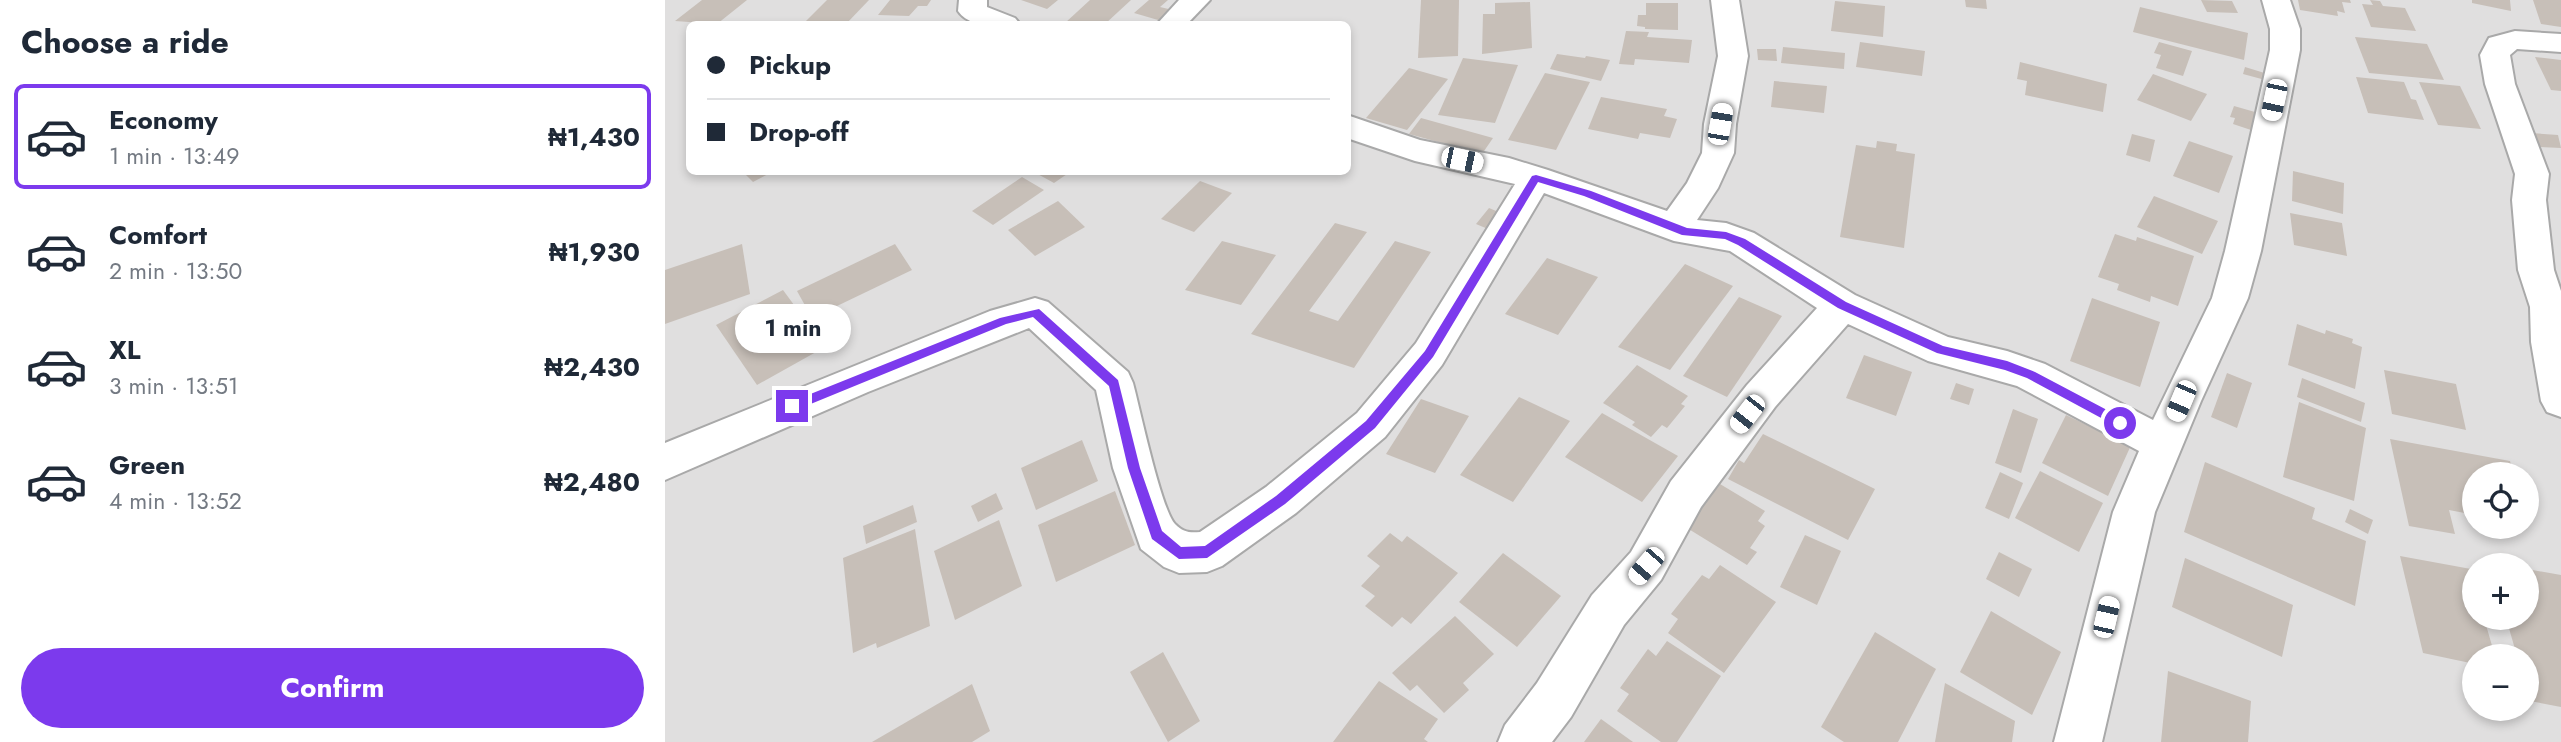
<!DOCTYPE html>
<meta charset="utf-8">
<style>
:root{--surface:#fff;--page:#f2f2f3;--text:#1f2937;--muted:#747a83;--line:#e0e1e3;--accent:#7c3aed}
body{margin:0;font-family:Jost,sans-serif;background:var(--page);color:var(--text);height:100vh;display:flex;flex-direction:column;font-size:26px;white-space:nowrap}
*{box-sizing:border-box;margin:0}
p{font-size:23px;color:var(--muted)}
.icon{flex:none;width:38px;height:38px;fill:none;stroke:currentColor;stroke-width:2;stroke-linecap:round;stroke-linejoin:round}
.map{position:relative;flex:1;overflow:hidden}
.drawer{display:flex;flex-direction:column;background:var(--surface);width:665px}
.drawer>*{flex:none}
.banner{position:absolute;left:21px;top:21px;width:665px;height:154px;border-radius:10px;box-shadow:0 4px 10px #0003;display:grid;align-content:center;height:154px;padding:0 21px;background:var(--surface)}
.buttons{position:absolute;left:1797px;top:462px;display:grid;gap:14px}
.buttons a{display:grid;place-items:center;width:77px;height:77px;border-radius:50%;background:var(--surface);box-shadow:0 4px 10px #0003;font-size:35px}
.end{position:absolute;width:32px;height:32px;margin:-16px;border:9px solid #7c3aed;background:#fff;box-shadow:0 0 0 4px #fff}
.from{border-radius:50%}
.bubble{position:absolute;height:49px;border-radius:24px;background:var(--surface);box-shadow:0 4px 10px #0003;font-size:23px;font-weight:700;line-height:49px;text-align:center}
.car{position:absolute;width:21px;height:42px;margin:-21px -10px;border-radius:9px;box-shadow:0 0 5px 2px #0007;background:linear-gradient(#fff 24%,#345 0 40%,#fff 0 76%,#345 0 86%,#fff 0)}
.banner b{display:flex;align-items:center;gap:24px;height:66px;font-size:26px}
.banner b+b{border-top:2px solid var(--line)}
.banner i{width:18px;height:18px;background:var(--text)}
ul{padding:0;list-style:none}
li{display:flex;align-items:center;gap:21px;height:105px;margin:0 14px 10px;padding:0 7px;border:4px solid transparent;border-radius:10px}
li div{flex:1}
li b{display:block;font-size:26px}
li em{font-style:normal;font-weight:700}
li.on{border-color:var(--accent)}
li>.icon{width:63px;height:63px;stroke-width:1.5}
h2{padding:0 21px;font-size:32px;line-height:84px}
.primary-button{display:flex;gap:14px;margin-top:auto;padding:14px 21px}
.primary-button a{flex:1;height:80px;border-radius:42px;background:var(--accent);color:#fff;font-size:28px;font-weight:700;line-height:80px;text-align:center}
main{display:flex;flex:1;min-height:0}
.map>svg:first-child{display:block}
.residential{fill:#e0dfdf;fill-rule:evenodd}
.building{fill:#c7bfb8}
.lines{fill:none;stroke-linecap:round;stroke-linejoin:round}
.minor-casing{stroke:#a9a9a9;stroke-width:4}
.minor{fill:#fff;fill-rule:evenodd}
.route{fill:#7c3aed}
</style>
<main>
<section class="drawer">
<h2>Choose a ride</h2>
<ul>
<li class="on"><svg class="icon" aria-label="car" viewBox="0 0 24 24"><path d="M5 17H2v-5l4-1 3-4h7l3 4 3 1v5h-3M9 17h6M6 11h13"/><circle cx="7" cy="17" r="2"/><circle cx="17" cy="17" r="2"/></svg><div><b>Economy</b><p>1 min · 13:49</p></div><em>₦1,430</em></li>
<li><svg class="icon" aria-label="car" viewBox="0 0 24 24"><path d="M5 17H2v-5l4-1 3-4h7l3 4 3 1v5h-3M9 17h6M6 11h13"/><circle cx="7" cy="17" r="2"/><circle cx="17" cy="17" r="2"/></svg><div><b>Comfort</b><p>2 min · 13:50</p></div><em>₦1,930</em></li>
<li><svg class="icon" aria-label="car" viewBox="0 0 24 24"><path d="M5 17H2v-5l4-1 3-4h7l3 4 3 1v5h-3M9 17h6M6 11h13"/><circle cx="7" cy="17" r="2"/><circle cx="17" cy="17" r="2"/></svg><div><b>XL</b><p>3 min · 13:51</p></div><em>₦2,430</em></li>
<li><svg class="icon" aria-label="car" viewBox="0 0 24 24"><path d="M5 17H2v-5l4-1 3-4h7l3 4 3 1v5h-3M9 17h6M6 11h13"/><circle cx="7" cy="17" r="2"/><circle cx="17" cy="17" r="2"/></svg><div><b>Green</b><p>4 min · 13:52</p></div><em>₦2,480</em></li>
</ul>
<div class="primary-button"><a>Confirm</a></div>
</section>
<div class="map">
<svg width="1896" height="742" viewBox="0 0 1896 742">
<rect width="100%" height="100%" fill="#f2efe9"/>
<path class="residential" d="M0,0H1896V742H0ZM24,24H682V172H24ZM1810,474H1862V527H1810ZM1810,565H1862V618H1810ZM1810,656H1862V709H1810Z"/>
<g class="building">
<path d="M37,0H82L52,24L10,21Z"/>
<path d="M162,0H204L181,24H138Z"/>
<path d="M225,0H266L262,6H253L244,16L213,15Z"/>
<path d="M356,0H393L382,9Z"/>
<path d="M425,0H466L440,24L400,23Z"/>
<path d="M484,0H503L495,7L512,11L500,22L469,13Z"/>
<path d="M756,0H794L793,56L753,58Z"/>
<path d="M1300,0H1321L1322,9L1301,7Z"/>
<path d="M1536,0L1567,1L1573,13L1542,12Z"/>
<path d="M1633,0H1685L1686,3L1677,2L1680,13L1672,11L1673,16L1635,10Z"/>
<path d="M1705,0L1715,1L1718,6L1740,8L1751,31L1706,27L1697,4L1708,5Z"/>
<path d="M1807,0H1845L1846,11L1807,3Z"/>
<path d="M1868,0H1896V27L1876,24Z"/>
<path d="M1170,1L1220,6L1218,37L1166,31Z"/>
<path d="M865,2L867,48L817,54L818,14H830V3Z"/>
<path d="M981,3H1013V30L980,29V27L972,26L973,15H981Z"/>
<path d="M1475,7L1583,33L1579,60L1468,32Z"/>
<path d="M961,31L984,32L982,37L1027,40L1024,63L970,59L969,65L954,64Z"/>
<path d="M1690,37L1762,44L1779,80L1704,73Z"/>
<path d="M1195,42L1260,51L1257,76L1191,67Z"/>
<path d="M1494,42L1527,51L1518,76L1491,68L1496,55L1489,53Z"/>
<path d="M1118,47L1180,53L1179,69L1116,63Z"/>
<path d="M1092,49H1111L1112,61L1093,60Z"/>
<path d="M892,54L920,58L921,56L945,60L936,81L885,69Z"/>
<path d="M1870,57L1896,60V91L1886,90Z"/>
<path d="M798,58L853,65L830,123L773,115Z"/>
<path d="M1355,62L1442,84L1438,112L1360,95L1362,81L1352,79Z"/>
<path d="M1580,67L1606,75L1604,81L1578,74Z"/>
<path d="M744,68L783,79L742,130L701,118Z"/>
<path d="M880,73L925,82L891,150L843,140Z"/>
<path d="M1488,74L1542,94L1526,121L1472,100Z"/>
<path d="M1691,77L1739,82L1746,99L1751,100L1759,120L1703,113Z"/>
<path d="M1109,81L1162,86L1159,113L1106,107Z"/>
<path d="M1754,82L1795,86L1816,129L1773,125Z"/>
<path d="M936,97L1002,109L999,116L1012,119L1005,138L975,133L973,139L923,129Z"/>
<path d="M1569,106L1597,114L1586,130L1568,124L1570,118L1565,117Z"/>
<path d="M756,118L828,138L817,154L744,134Z"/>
<path d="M1866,133L1893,135L1896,148L1874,147Z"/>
<path d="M1467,134L1490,140L1485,162L1461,155Z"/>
<path d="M1212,141L1232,144L1231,151L1250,154L1239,248L1175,237L1191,145L1211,148Z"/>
<path d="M1524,141L1568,156L1554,193L1508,176Z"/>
<path d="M1628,171L1679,183L1678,214L1627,201Z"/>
<path d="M78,172H107L88,182Z"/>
<path d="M369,172H405L389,183Z"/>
<path d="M357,177L379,190L328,225L307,211Z"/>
<path d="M535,181L567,193L529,232L496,219Z"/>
<path d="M1489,196L1553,221L1537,254L1472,227Z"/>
<path d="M393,201L420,227L370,256L343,230Z"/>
<path d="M824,208L836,213L823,229L811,224Z"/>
<path d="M1625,213L1677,223L1682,256L1629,245Z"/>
<path d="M670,223L702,232L644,311L673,321L730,241L766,252L689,368L586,334Z"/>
<path d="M1450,234L1471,241L1472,237L1529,256L1513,306L1486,296L1485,302L1452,290L1454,284L1433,277Z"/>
<path d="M557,241L611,255L576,305L520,290Z"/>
<path d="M77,244L85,294L0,324V270Z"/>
<path d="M230,244L247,270L147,318L132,291Z"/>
<path d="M882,258L933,277L893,335L840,314Z"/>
<path d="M1020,264L1068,286L1005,370L953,347Z"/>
<path d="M118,290L160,347L92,385L51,325Z"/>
<path d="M1074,297L1117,316L1062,397L1018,376Z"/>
<path d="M1427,298L1495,322L1475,387L1405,361Z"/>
<path d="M1632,324L1660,334L1661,330L1688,339L1687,343L1697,347L1690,389L1623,365Z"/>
<path d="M1199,355L1247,372L1231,416L1181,398Z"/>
<path d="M972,365L1023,396L1016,404L1020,406L1002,428L997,425L986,437L967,425L970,422L938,403Z"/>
<path d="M1719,370L1791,384L1801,430L1727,414Z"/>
<path d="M1562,373L1587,383L1572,428L1546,417Z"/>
<path d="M1637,378L1700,403L1696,422L1632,397Z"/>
<path d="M1291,383L1309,389L1304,405L1285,399Z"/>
<path d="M854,397L905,421L848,502L795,475Z"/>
<path d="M756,399L804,416L770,473L721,454Z"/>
<path d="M1634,402L1701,428L1689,501L1618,477Z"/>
<path d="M1348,409L1373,419L1356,473L1330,463Z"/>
<path d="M937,413L1013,456L977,502L900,457Z"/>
<path d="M1401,415L1428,428L1430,424L1467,443L1443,496L1377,463Z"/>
<path d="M1098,434L1210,489L1183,540L1063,479L1074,460L1079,463Z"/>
<path d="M1725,439L1845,461L1849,474H1810V515L1784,510L1790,534L1744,526Z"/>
<path d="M417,440L433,481L371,510L356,468Z"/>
<path d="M1540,462L1650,508L1647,519L1701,541L1690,606L1519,532Z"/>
<path d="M1375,471L1438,503L1414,552L1350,518Z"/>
<path d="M1335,472L1358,483L1344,519L1320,508Z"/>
<path d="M1055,484L1100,511L1093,521L1100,526L1085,548L1092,552L1082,565L1022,528Z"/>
<path d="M450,491L470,545L391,582L373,525Z"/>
<path d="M331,493L338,509L313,522L306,506Z"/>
<path d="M248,505L252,522L201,544L198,526Z"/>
<path d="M1685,509L1708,520L1703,534L1680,522Z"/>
<path d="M334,520L357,586L290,620L269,551Z"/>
<path d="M250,529L265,626L212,648L211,643L188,653L178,558Z"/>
<path d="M725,533L737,542L742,536L793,573L746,624L737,617L727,627L700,606L710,596L696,586L715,566L702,556Z"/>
<path d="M1140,535L1176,551L1152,605L1115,587Z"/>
<path d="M1334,552L1367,569L1354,597L1321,579Z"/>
<path d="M838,553L896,596L852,647L794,602Z"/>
<path d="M1735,556L1806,569L1810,581V618H1819L1830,656H1810V664L1758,653Z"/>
<path d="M1520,558L1628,605L1617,657L1507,607Z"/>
<path d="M1055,565L1111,602L1059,673L1003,633L1013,619L1006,614L1037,575L1044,579Z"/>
<path d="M1862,569L1896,575V707L1865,701L1862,691V656H1852L1841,618H1862Z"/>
<path d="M1326,611L1396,652L1367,715L1295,672Z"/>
<path d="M790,616L829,654L798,683L804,690L779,713L752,685L745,691L727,673Z"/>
<path d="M1210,632L1271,669L1233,742H1179L1156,727Z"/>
<path d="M1002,641L1056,676L1012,742H996L952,711L964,694L955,688L983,649L991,656Z"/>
<path d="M498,652L535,721L503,742L465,672Z"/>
<path d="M1503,671L1586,701L1583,742H1496Z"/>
<path d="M714,681L773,719L759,739L763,742H668Z"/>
<path d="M1280,683L1350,721L1347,742H1270Z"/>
<path d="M307,684L325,731L307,742H207Z"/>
<path d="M936,719L968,742H919Z"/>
</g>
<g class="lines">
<defs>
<g id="minor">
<path d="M294,0H322V7L350,18L355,24C336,26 305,29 293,11Z"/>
<path d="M514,0H545L522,24H492Z"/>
<path d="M1046,0H1074L1083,56L1071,124L1069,153L1053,188L1032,220L1061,223L1089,233L1190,295L1283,337L1342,351L1380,364L1488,420L1547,298L1560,251L1605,50V29L1597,0H1625L1635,29V50L1596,251L1583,298L1536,401L1490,512L1437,742H1389L1448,512L1474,451L1352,386L1263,361L1183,324L1110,407L1036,507L996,580L959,625L906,717L887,742H833L840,725L872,683L927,595L966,552L1006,481L1082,385L1152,308L1065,251L1009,241L879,193L777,365L720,437L631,513L557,566L542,572L514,573L499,567L476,549L448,468L431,390L364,328L203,392L0,480V443L325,311L370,298L383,302L463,372L468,383C475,409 496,509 510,524C518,532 524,533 535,532L601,487L692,413L751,343L850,184L750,161L682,138V115L755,140L844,158L883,170L1002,211L1022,183L1037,153L1039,124L1053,56Z"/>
<path d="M1850,31L1896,34V52L1852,49L1845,55L1850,84L1884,174L1881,200L1889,270L1896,291V417L1882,412L1876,401L1866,342L1865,307L1853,270L1847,200L1850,174L1820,84L1815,55L1824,38Z"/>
</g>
</defs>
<use href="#minor" class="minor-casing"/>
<use href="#minor" class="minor"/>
</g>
<path class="route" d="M871,175L926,191L1022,228L1061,232L1080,239L1181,302L1278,346L1342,361L1370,372L1459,419L1461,423L1455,428L1451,426L1362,378L1340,370L1272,353L1173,308L1073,245L1060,239L1017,235L919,196L873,182L768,357L710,428L620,504L542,558L514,559L487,539L463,468L444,386L368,317L341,324L131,410L127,411L121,406L123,403L335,318L374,309L453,380L475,468L497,531L516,547L540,546L611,496L701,421L760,351L867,176Z"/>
</svg>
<div class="buttons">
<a><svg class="icon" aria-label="locate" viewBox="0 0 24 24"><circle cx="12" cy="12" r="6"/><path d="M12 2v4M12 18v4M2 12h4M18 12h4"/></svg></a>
<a>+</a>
<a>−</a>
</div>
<i class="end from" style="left:1455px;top:423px"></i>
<i class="end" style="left:127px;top:406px"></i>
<div class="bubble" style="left:70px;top:304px;width:116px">1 min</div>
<i class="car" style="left:1609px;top:100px;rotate:192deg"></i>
<i class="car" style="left:1055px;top:124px;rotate:10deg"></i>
<i class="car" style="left:797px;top:160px;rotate:102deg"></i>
<i class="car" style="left:1516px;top:401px;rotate:203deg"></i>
<i class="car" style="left:1082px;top:414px;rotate:218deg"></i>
<i class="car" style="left:981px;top:566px;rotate:221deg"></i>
<i class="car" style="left:1441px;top:617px;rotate:13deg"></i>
<div class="banner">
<b><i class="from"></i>Pickup</b>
<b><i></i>Drop-off</b>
</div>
</div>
</main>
